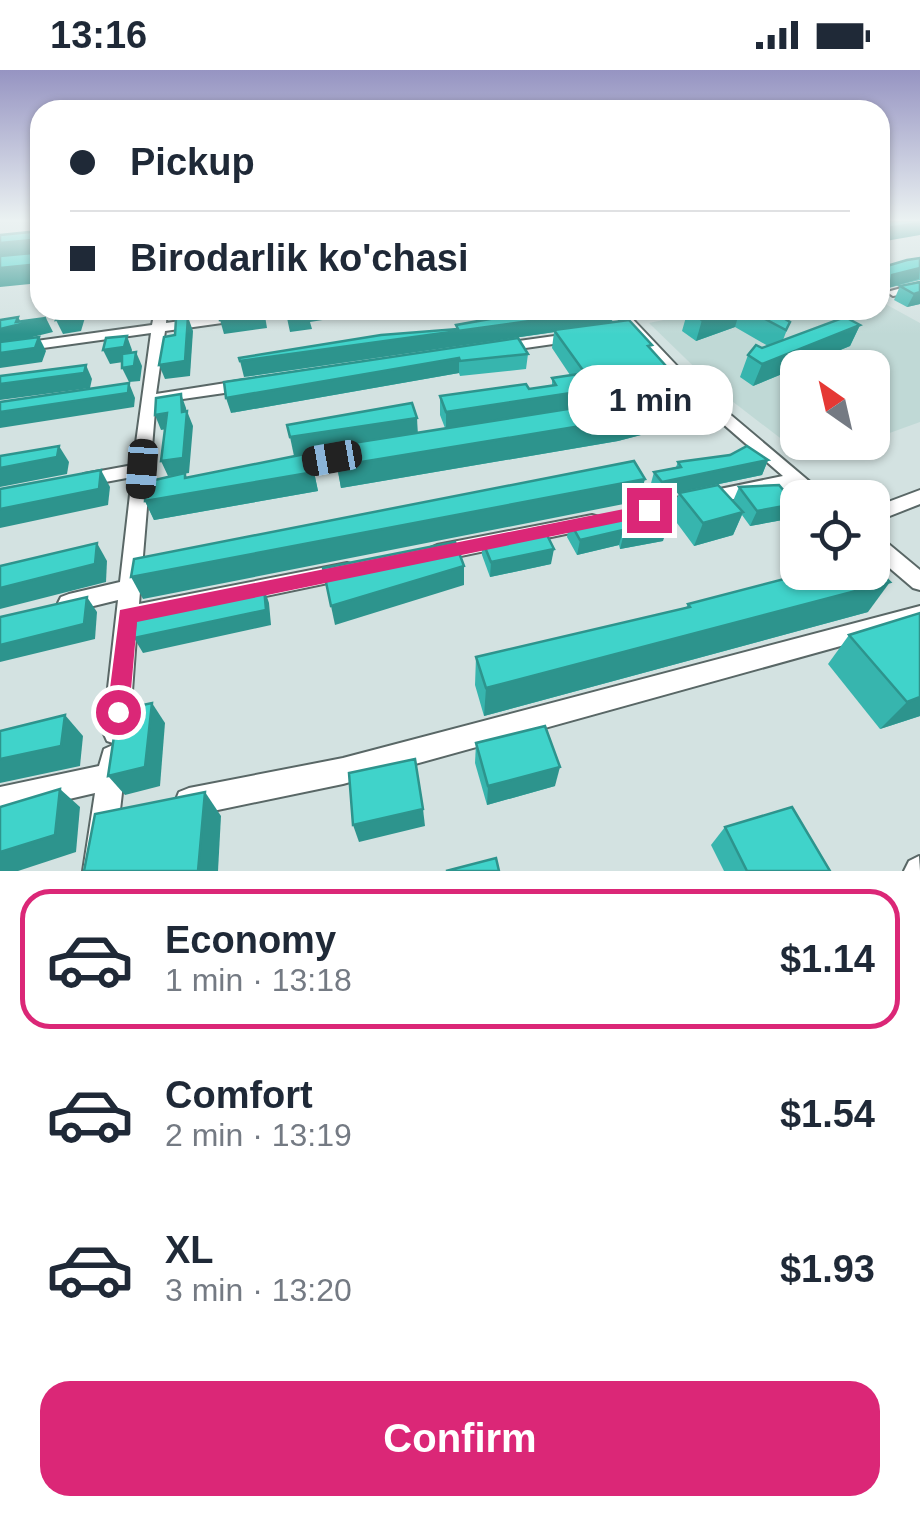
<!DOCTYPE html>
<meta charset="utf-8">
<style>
:root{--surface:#fff;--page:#f2f2f3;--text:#1f2937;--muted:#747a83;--line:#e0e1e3;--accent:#db2777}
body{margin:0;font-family:Helvetica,sans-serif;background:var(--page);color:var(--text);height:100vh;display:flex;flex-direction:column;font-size:38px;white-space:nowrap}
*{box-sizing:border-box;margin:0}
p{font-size:32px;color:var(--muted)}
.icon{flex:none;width:55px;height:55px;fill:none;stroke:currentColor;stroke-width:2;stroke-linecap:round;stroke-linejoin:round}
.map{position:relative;height:801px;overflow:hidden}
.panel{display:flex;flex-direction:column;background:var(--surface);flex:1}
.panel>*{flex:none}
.banner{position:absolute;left:30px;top:30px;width:860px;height:220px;border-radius:30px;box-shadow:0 2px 8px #0004;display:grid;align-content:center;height:220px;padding:0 40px;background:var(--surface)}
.needle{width:65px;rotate:326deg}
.tools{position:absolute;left:780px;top:280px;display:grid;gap:20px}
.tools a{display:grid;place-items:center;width:110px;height:110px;border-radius:20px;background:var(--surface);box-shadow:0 2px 8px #0004;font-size:50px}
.end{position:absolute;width:45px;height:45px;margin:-22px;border:12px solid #db2777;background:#fff;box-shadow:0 0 0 5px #fff}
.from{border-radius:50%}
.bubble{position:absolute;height:70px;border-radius:30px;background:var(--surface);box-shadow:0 2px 8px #0004;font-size:32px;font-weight:700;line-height:70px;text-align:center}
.car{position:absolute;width:30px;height:60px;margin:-30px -15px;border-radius:12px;box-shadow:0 0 8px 2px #0007;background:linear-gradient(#222 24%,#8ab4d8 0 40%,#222 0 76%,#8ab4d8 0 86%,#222 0)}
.banner b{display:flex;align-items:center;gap:35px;height:95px;font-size:38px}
.banner b+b{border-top:2px solid var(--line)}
.banner i{width:25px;height:25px;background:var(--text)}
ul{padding:18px 0 0;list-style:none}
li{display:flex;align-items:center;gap:30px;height:140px;margin:0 20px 15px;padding:0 20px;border:5px solid transparent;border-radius:30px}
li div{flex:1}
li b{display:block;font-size:38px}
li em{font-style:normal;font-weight:700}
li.current{border-color:var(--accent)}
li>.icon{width:90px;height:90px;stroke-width:1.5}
.primary-button{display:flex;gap:20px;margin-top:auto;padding:20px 40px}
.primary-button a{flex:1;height:115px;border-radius:30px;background:var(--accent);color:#fff;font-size:40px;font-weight:700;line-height:115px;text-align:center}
.status{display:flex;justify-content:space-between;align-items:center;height:70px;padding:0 50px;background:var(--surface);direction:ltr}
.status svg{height:28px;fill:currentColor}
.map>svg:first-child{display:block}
.built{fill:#c0d9d6}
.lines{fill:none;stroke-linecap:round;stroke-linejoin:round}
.minor-casing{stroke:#596766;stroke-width:4}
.minor{fill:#fff;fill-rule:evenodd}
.wall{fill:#37b5ae}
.shaded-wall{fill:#2d948d}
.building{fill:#40d3ca;stroke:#2d948d;stroke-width:2.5}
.route{fill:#db2777}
</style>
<div class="status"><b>13:16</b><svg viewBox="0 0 49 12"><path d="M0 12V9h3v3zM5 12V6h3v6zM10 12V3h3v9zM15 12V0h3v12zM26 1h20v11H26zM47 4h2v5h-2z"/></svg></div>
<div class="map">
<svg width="920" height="801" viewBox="0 0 920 801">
<rect width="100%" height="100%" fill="#d3e2e1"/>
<path class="built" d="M880,231L920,253V352L873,369L872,298H798V372L861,373L806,388L719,321L649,253L712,240H880Z"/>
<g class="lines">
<defs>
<g id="minor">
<path d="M920,213V221L893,226L887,222Z"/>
<path d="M155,240H167L166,253L259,240H293L287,244L165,261L156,324L245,310L253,315L245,320L162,332L156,329L139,534L347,493L354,495L357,501L354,507L347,509L137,553L129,662L125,671L116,674L107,671L103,662L118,530L69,542L61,539L58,533L61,527L69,524L120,512L132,407L84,416L75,410L84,404L133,395L151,263L0,284V276L152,255Z"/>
<path d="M611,240H624L694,314L829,428H808L794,416L637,450L630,448L628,443L630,438L637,436L783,406L684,320Z"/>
<path d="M576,263L581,264V270L498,282L491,278L498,274Z"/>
<path d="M357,378L363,380L366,384L363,388L289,402L280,396L289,390Z"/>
<path d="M920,420V434L872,453V438Z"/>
<path d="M592,445L599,447L602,452L599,457L437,491L430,488L427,483L430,478L437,475Z"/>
<path d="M872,464L879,466L920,500V520L913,518L872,483Z"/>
<path d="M920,536V554L343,714L189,746L179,742L175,732L179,722L189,718L343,688Z"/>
<path d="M113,675L122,679L126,688L113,801H83L95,723L0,745V717L99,696L104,679Z"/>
<path d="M919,786L920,801H904L909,791Z"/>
</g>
</defs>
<use href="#minor" class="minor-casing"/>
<use href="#minor" class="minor"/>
</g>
<g class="wall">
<path d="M920,188V210L888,218L885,225H880V198Z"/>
<path d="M920,212V234L907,237L894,230L900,216Z"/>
<path d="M526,240H614L612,252L651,279L676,307L671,322L705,329L698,350L618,371L341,418L334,379L310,383L318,421L154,450L145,431L309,383L445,358L440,345V326L529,319L552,315V308L570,305L552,278L554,262L244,307L456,259V255L526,243Z"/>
<path d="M688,240H779L776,243L790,252L783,270L860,255L850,276L753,316L740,307L748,285L768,276L735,257L696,271L682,261Z"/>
<path d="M518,268L528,284L526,299L460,306L459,303L231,343Z"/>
<path d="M768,390L762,405L657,427L650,417L654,402L676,397L678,392Z"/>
<path d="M739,417L788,449L750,456L742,445L733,465L694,476L671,445L679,423L733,431Z"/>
<path d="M655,435L663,471L620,479L619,475L577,485L567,467L570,452Z"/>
<path d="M482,470L551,494L490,507L482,485Z"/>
<path d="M688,534L868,542L484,646L475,615L476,587L686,538Z"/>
<path d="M849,565L920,646L880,659L828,594Z"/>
<path d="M476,673L555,716L487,735L475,693Z"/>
<path d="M725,757L830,801H724L711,775Z"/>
</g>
<g class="shaded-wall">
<path d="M920,153V165L880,172V159Z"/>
<path d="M31,170L40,187L0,192V173Z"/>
<path d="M40,194V213L0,217V198Z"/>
<path d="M920,198L919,209L888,218L892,205Z"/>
<path d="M920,222V234L907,237L914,224Z"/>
<path d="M77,240L87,241L81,261L63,264L56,250Z"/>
<path d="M168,240H188V246L171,249Z"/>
<path d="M264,240L267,258L224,264L220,250Z"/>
<path d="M308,240H353L354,245L310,252L312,259L290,262L287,248Z"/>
<path d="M614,240L611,254L244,307L240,291Z"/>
<path d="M731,240H740L735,257L696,271L702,250Z"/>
<path d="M18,247L22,254L46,248L53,262L0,275V259L16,252Z"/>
<path d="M188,247L193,261L190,306L165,309L159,295Z"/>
<path d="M860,255L850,276L753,316L762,294Z"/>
<path d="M127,266L132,280L130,291L110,294L103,280Z"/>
<path d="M39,267L46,281L42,292L0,298V283Z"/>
<path d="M136,282L142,296L140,311L129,312L122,298Z"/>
<path d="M459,288V303L231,343L226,328Z"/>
<path d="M86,295L92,309L90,318L0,330V314Z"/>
<path d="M676,307L670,326L446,361V342Z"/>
<path d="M129,313L135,328L134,337L0,358V342Z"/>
<path d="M181,324L186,338L187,346V341L193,356L189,403L168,406L161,391L182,342Z"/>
<path d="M705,329L698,350L618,371L341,418L337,396Z"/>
<path d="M167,343L173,358L161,360L155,345Z"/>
<path d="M417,348L418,366L294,386L290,367Z"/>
<path d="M59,376L69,392L67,404L0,417V398Z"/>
<path d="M310,383L318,421L154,450L145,431L185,408V403L193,423Z"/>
<path d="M768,390L762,405L657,427L662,412Z"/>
<path d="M101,400L110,417L108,435L0,458V439Z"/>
<path d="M645,409L639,431L143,529L131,507Z"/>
<path d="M795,434L788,449L750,456L757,441Z"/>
<path d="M743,442L733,465L694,476L703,453Z"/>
<path d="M668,456L663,471L620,479L624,463Z"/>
<path d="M623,460L619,475L577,485L580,470Z"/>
<path d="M97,473L107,491L106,512L0,539V518Z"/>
<path d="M554,479L551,494L490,507L491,492Z"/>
<path d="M464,496V515L335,555L331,536Z"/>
<path d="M890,512L868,542L484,646L486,618Z"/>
<path d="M264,518L269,533L271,555L143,583L134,568Z"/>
<path d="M87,527L97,542L95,569L0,592V575Z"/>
<path d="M920,627V646L880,659L907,632Z"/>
<path d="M152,633L165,653L160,716L125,725L108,706Z"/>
<path d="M65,645L83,666L80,696L0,713V689Z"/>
<path d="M560,697L555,716L487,735L488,716Z"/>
<path d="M60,719L80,737L76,782L18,801H0V782Z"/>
<path d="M205,722L221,746L218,801H198Z"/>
<path d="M423,739L425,756L359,772L353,755Z"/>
</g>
<g class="building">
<path d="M880,151H920V153L880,159Z"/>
<path d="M40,161V194L0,198V186L32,183L35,179L31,170L0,173V165Z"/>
<path d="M920,188V198L892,205L891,212H880V198L907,190Z"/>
<path d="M920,212V222L914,224L900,216Z"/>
<path d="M60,240H77L74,247L56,250Z"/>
<path d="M241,240H263L264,244L220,250V243Z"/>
<path d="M286,240H308L309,245L287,248Z"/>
<path d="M527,240H610L240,291L239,288L381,265L458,259L456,255L529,242Z"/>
<path d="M687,240H731L702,250Z"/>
<path d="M748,240H770L790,252L786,260Z"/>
<path d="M18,247L16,252L46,248L0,259V250Z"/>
<path d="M188,247L185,291L159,295L164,267L175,265L176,249Z"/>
<path d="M845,247L860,255L762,294L748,285L756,275L762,278Z"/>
<path d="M629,250L652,275L648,276L676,307L446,342L440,326L526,314L529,319L556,315L552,308L585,303L554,260Z"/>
<path d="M127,266L124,277L103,280L106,268Z"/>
<path d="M39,267L35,278L0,283V272Z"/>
<path d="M518,268L528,284L460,291L459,288L226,328L224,312Z"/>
<path d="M136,282L134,296L122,298V284Z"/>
<path d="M86,295L84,303L0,314V306Z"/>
<path d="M129,313L128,323L0,342V332Z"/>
<path d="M694,319L705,329L623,349L337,396L334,376Z"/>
<path d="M181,324L182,342L187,341L183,388L161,391L167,343L155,345L156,328Z"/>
<path d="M412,333L417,348L290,367L287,355Z"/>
<path d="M59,376L57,387L0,398V386Z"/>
<path d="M747,376L768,390L662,412L654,402L681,397L678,392L730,385Z"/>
<path d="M310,383L314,402L145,431L146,412L185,403V408Z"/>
<path d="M634,391L645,409L131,507L134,489Z"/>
<path d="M101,400L99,419L0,439V419Z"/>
<path d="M718,415L743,442L703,453L679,423Z"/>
<path d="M779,415L795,434L757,441L739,417Z"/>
<path d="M655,435L668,456L624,463L623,460L580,470L570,452Z"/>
<path d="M543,457L554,479L491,492L482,470Z"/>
<path d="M455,472L464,496L331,536L323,498Z"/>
<path d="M97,473L95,494L0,518V496Z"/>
<path d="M872,494L890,512L486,618L476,587L690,537L688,534L811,502H872Z"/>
<path d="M264,518L266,540L134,568L136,549Z"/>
<path d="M87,527L84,554L0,575V547Z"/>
<path d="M920,543V627L907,632L849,565Z"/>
<path d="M152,633L145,697L108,706L118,640Z"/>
<path d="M65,645L61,676L0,689V661Z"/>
<path d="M545,656L560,697L488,716L476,673Z"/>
<path d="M415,689L423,739L353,755L349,703Z"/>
<path d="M60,719L55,765L0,782V737Z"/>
<path d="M205,722L198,801H84L95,744Z"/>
<path d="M792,737L830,801H747L725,757Z"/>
<path d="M496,788L499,801H446Z"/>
</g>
<linearGradient id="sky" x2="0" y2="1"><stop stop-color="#9694c2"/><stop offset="0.57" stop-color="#ebf2f2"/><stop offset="1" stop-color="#ebf2f2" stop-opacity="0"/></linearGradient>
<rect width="920" height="264" fill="url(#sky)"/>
<path class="route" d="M649,434L658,440L655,445L137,552L129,642L126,649L118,652L110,649L107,642L120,540Z"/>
</svg>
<div class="tools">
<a><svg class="needle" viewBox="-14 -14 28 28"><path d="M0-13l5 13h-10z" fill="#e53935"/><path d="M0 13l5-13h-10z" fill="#747a83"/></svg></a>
<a><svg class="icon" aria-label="locate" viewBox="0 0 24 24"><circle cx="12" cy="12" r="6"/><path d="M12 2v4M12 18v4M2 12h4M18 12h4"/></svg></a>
</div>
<i class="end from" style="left:118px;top:642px"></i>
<i class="end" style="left:649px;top:440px"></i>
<div class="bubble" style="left:568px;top:295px;width:165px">1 min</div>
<i class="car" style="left:332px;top:388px;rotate:260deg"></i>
<i class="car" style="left:142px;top:399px;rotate:184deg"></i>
<div class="banner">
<b><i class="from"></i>Pickup</b>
<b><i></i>Birodarlik ko'chasi</b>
</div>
</div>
<section class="panel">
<ul>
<li class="current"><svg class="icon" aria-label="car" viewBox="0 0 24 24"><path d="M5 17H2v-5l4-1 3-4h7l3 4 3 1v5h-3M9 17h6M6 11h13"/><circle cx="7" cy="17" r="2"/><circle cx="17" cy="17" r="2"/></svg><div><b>Economy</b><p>1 min · 13:18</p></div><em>$1.14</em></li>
<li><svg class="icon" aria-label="car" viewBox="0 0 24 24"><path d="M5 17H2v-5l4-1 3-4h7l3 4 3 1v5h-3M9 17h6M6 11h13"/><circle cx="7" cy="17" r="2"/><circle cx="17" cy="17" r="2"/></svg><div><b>Comfort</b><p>2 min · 13:19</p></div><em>$1.54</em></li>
<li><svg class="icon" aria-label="car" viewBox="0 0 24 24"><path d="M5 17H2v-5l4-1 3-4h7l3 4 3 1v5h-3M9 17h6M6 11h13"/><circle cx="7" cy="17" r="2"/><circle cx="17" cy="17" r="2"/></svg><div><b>XL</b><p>3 min · 13:20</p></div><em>$1.93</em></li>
</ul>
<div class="primary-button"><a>Confirm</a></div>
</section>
